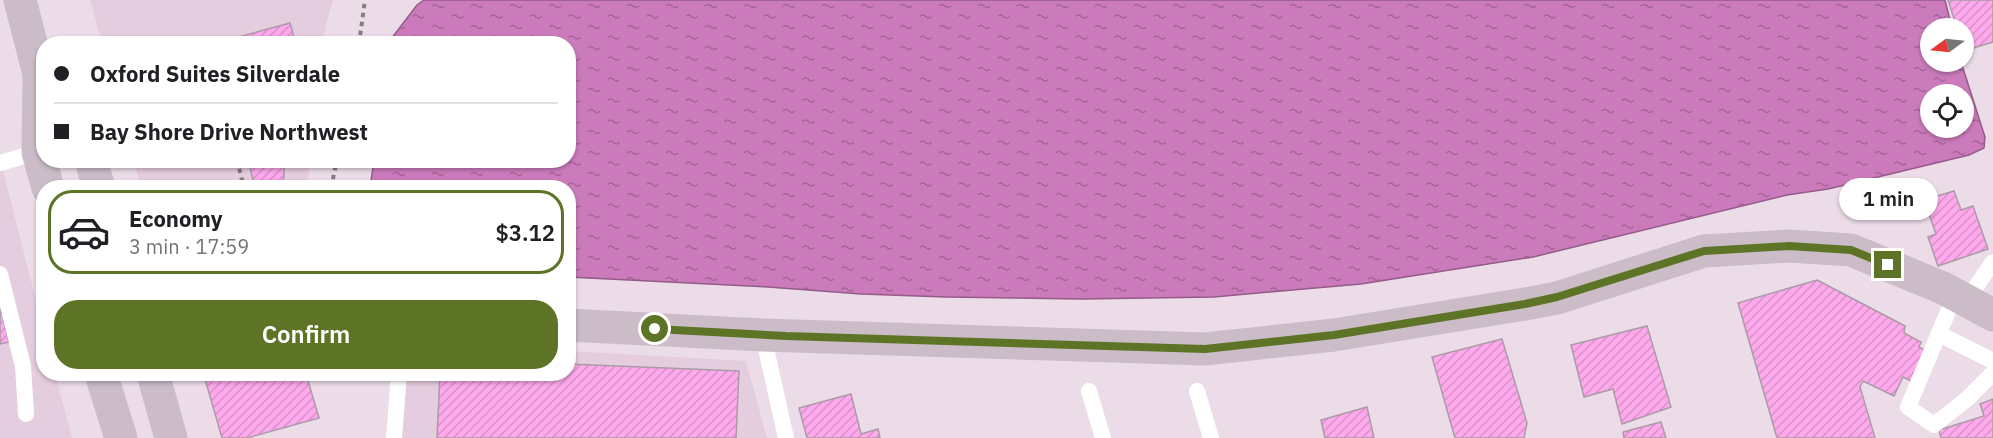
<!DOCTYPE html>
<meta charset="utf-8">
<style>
:root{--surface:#fff;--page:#f2f2f2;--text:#202124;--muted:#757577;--line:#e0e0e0;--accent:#5d7426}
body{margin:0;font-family:"IBM Plex Sans",sans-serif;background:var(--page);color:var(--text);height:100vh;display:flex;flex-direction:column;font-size:22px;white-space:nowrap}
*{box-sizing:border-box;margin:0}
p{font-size:20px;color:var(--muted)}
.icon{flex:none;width:33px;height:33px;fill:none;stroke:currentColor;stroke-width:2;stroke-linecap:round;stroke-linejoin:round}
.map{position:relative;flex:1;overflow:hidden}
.side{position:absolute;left:36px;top:180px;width:540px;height:201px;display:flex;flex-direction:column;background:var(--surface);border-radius:24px;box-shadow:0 2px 4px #0004}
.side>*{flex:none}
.top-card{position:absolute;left:36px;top:36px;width:540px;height:132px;border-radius:24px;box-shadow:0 2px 4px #0004;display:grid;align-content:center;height:132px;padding:0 18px;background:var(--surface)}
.needle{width:39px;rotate:255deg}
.controls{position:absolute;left:1920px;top:18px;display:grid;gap:12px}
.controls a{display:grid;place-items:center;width:54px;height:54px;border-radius:50%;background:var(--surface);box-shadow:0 2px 4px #0004;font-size:30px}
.end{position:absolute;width:27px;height:27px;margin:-14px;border:8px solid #5d7426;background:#fff;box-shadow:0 0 0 3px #fff}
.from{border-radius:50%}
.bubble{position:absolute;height:42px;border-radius:21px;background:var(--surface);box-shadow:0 2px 4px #0004;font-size:20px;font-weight:600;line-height:42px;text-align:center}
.top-card b{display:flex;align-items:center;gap:21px;height:57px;font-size:22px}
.top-card b+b{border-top:2px solid var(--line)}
.top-card i{width:15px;height:15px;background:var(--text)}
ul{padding:10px 0 0;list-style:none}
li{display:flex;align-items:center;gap:18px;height:84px;margin:0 12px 9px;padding:0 6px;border:3px solid var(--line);border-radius:24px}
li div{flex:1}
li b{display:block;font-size:22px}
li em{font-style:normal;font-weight:600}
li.selected{border-color:var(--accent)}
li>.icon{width:54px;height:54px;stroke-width:1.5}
.button{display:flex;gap:12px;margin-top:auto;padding:12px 18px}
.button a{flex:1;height:69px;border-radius:24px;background:var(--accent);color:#fff;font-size:24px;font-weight:600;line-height:69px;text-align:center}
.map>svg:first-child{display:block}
.built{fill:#e4cdde}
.water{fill:url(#water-ripples);stroke:#945b89;stroke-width:1.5;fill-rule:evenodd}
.building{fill:url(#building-hatch);stroke:#ab9ba7;stroke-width:1.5}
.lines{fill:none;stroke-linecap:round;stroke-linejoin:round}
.path{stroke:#867c84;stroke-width:4;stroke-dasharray:4.5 4.5;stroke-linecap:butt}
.lane{stroke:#fff;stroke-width:16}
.secondary{stroke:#cbbcc8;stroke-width:33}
.route{stroke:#5d7426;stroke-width:8}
</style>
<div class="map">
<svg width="1993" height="438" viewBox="0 0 1993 438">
<defs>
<pattern id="water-ripples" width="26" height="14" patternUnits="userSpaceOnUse" patternTransform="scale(1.5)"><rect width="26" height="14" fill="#cb7bbb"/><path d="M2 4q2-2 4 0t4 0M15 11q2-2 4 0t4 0" fill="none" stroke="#a46397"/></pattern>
<pattern id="building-hatch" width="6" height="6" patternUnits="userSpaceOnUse" patternTransform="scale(1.5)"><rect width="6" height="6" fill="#fda9ec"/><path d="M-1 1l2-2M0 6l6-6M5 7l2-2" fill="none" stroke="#d890ca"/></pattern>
</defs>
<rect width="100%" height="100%" fill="#ecdce8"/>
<g class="built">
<path d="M90,0H333L325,28L323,44L102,43Z"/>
<path d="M0,159L43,328L44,374H55L72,438H0Z"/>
<path d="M134,161H310L307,188L141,187Z"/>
<path d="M569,351L746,361L767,438H401L405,374H568Z"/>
</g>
<path class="water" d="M424,0H1945L1952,28H1930V62H1961L1985,137L1984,148L1969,155L1828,189L1787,195L1533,257L1361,284L1214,297L1082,299L946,297L861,294L768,287L569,277L568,188L370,187L374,161L568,160V44L388,43L417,5ZM1930,94H1964V128H1930Z"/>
<g class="building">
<path d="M1948,0H1993V42L1964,51V28H1957Z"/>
<path d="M290,23L296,44H213Z"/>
<path d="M248,160H285L283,187L255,188Z"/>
<path d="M1954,191L1961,210L1973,206L1988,249L1938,266L1928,237L1936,234L1924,200Z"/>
<path d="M1817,280L1905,326L1904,333L1921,342L1919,347L1931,353L1915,383L1903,377L1894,396L1863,381L1860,387L1875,438H1777L1738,303Z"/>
<path d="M0,307L9,342L0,344Z"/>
<path d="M1647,326L1671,407L1622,424L1613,389L1584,397L1571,345Z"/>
<path d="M1502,339L1527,423L1524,438H1455L1432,357Z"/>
<path d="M568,364L739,371L736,438H437L440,374H568Z"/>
<path d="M226,374H306L319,418L247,438H222L205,379Z"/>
<path d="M851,394L861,434L878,429L880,438H807L799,408Z"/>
<path d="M1993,399V438H1941L1939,430L1984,416L1980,404Z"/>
<path d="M1367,407L1374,438H1325L1321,420Z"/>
<path d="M1661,422L1666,438H1624L1623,432Z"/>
</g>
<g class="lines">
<g class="path">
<path d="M359,44L365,0"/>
<path d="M237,160L244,188"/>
<path d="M331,188L337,160"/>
</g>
<g class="lane">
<path d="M0,163L38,152"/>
<path d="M0,274L23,366L26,414"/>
<path d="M1955,295L1908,407L1934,425L1967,399L1993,373"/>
<path d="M1966,301L1993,262"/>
<path d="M1939,334L1993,361"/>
<path d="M763,335L786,438"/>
<path d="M1089,391L1103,438"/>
<path d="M1197,391L1211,438"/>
<path d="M394,438L399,374"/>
</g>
<g class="secondary">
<path d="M20,0L39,74L38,152L48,188"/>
<path d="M91,160L99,188"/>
<path d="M568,325L763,335L1205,349L1334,335L1525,304L1557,298L1704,251L1789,246L1851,250L1943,288L1993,315"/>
<path d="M101,374L121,438"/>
<path d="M153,374L171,438"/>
</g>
</g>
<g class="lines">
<path class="route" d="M655,329L786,336L1205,349L1334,335L1525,304L1557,297L1704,251L1789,246L1851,250L1888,265"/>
</g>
</svg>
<div class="controls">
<a><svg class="needle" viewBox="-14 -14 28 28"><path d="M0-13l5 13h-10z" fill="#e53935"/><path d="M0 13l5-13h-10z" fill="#757577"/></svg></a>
<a><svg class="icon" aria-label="locate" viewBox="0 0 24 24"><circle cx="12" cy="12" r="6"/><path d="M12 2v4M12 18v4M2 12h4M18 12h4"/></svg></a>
</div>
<i class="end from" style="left:655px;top:329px"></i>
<i class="end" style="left:1888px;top:265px"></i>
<div class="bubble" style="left:1839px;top:178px;width:99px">1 min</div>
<div class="top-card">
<b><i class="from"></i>Oxford Suites Silverdale</b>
<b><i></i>Bay Shore Drive Northwest</b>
</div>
<section class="side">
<ul>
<li class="selected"><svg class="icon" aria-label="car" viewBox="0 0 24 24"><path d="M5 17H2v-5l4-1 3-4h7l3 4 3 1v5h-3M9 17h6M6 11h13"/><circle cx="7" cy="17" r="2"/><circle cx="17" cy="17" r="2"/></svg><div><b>Economy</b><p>3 min · 17:59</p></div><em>$3.12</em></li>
</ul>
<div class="button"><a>Confirm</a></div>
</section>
</div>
